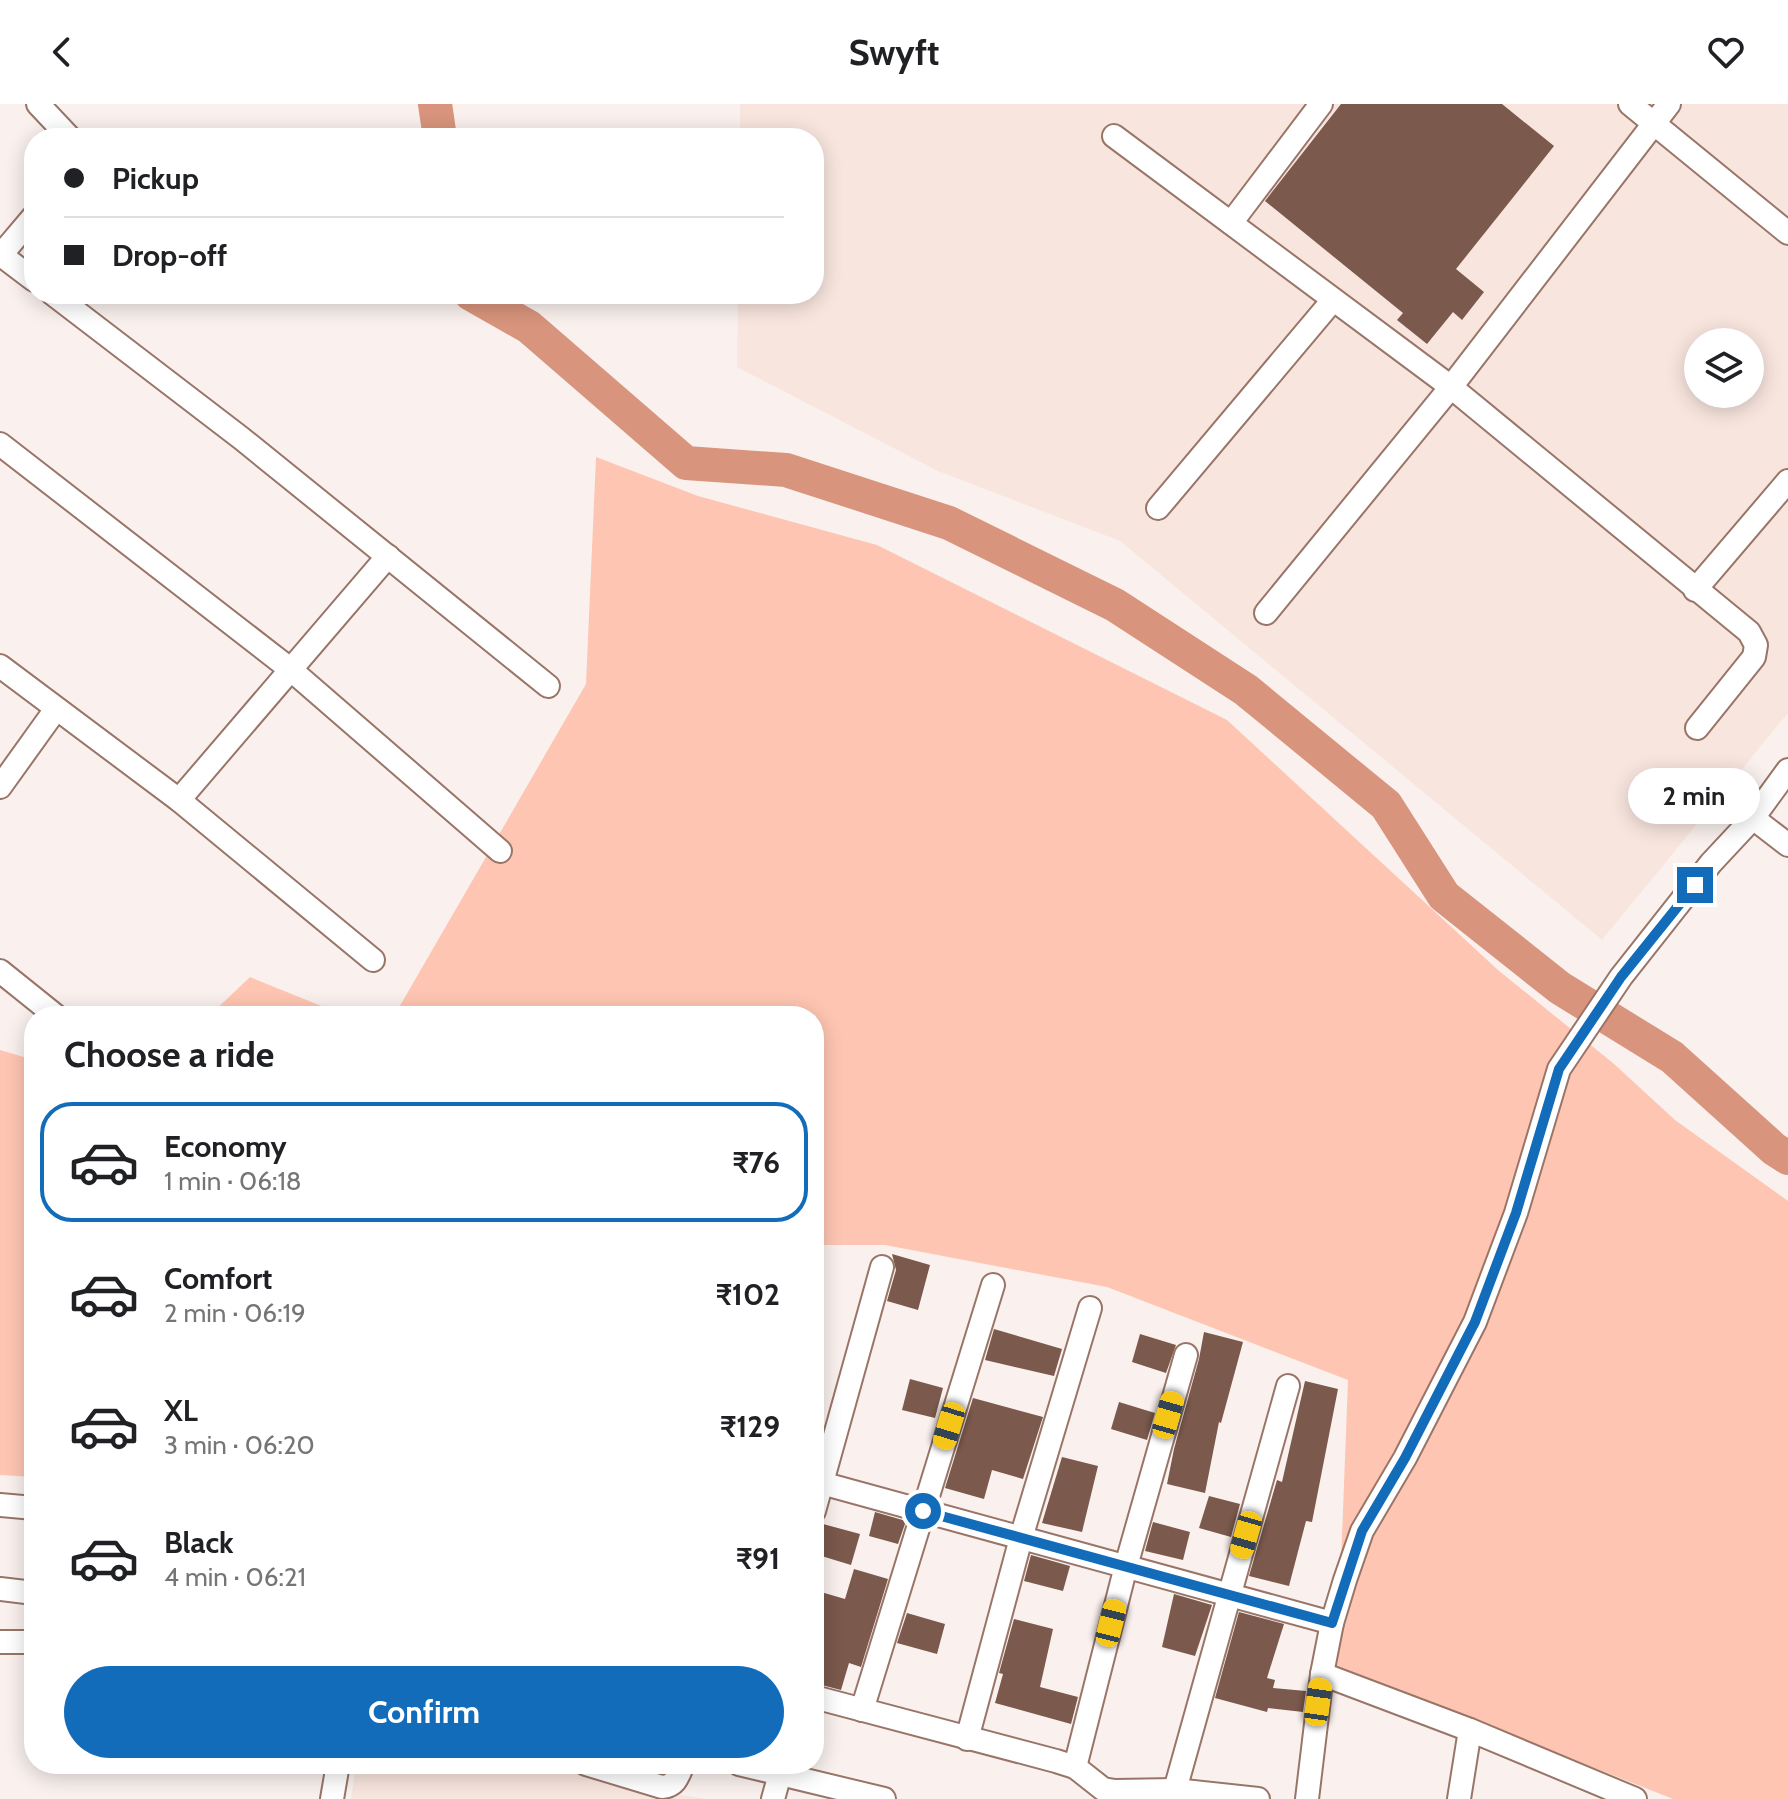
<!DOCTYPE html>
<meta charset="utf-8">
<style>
:root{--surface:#fff;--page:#f2f2f2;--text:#202124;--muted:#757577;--line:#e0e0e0;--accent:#136cba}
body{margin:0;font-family:Cabin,sans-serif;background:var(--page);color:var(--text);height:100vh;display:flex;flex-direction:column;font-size:30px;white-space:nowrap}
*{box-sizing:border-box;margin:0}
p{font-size:26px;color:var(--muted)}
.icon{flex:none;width:44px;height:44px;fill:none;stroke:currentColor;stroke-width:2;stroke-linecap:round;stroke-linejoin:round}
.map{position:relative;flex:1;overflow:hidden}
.side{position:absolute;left:24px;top:902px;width:800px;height:768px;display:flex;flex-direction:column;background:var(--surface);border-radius:32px;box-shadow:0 4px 20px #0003}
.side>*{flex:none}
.guide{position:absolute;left:24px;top:24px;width:800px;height:176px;border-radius:32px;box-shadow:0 4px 20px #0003;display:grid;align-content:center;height:176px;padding:0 40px;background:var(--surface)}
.controls{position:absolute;left:1684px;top:224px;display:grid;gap:16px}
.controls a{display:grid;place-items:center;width:80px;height:80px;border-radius:50%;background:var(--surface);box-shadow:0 4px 20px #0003;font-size:40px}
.end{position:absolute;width:36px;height:36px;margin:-18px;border:10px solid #136cba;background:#fff;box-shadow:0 0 0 4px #fff}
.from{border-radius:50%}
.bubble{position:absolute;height:56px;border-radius:28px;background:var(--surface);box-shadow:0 4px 20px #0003;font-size:26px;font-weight:700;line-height:56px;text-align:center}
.car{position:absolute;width:24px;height:48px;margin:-24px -12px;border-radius:10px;box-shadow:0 0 6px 2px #0007;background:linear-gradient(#f5c518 24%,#345 0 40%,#f5c518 0 76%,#345 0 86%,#f5c518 0)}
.guide b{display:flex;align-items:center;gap:28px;height:76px;font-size:30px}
.guide b+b{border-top:2px solid var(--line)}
.guide i{width:20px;height:20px;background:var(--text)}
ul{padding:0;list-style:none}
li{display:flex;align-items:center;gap:24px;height:120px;margin:0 16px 12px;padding:0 24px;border:4px solid transparent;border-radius:32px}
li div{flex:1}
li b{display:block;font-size:30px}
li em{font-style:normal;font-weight:700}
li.active{border-color:var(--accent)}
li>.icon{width:72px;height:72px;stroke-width:1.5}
h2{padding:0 40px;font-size:36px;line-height:96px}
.action{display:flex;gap:16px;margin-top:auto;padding:16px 40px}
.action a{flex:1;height:92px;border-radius:48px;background:var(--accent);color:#fff;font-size:32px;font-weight:700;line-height:92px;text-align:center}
header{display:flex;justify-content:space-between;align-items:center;height:104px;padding:0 40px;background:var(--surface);font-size:36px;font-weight:700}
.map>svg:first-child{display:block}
.built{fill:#f8e5de;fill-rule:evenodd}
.green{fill:#fec6b2}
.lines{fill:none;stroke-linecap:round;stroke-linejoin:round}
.river{stroke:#d8947c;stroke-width:34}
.building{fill:#7b594c}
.minor-casing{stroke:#997568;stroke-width:26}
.minor{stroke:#fff;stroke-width:22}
.route{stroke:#136cba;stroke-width:10}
</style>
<header><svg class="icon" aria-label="back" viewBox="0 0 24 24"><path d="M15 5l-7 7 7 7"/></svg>Swyft<svg class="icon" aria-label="heart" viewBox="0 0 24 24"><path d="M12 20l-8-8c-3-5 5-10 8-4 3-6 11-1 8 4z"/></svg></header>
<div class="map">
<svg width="1788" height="1695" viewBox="0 0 1788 1695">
<rect width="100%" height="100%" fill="#faf1ee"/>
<g class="built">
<path d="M740,0H1788V609L1602,836L1120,437L938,367L737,263L738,190H814V34H740ZM1698,238H1750V290H1698Z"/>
<path d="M356,1660H573L681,1691L707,1695H351Z"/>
</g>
<g class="green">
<path d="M596,353L698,392L877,441L1227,616L1498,866L1613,959L1675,1016L1788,1097V1695H1673L1337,1562L1348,1276L1107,1183L885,1141H814V912H394L586,580Z"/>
<path d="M250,873L346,912H209Z"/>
<path d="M0,946L34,956V1373L0,1371Z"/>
</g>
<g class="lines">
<g class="river">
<path d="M435,0L440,34"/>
<path d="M471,190L529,223L686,359L786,366L949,419L1115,501L1246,586L1386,701L1444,792L1560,884L1672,953L1774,1045L1788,1054"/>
</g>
</g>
<g class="building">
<path d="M1341,0H1502L1554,42L1456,165L1484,188L1462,216L1453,208L1427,240L1397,216L1403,209L1265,97Z"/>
<path d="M892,1150L930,1161L918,1206L887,1197L896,1166Z"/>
<path d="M994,1225L1062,1245L1054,1272L985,1256Z"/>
<path d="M1204,1228L1243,1238L1221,1319L1219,1318L1205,1389L1167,1380L1174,1345L1199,1255Z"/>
<path d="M1140,1230L1176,1241L1166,1269L1132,1258Z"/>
<path d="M910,1275L943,1284L935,1314L902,1306Z"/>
<path d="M1305,1277L1338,1285L1312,1418L1306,1417L1289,1482L1249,1472L1277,1376L1282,1378Z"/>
<path d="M973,1294L1043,1313L1023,1375L992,1366L984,1395L945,1384Z"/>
<path d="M1119,1298L1155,1309L1147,1336L1111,1325Z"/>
<path d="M1062,1353L1098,1362L1082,1428L1042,1419Z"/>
<path d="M1209,1392L1240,1400L1231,1433L1199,1424Z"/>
<path d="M875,1408L906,1417L898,1440L869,1432Z"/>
<path d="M1153,1418L1190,1428L1183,1456L1145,1447Z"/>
<path d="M823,1420L860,1430L851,1461L815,1450Z"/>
<path d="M1031,1451L1070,1462L1063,1487L1024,1477Z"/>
<path d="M854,1465L888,1475L861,1563L849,1559L841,1586L814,1579V1486L845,1495Z"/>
<path d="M1174,1490L1212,1501L1195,1552L1162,1543Z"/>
<path d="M1239,1508L1284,1520L1267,1574L1275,1576L1273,1584L1306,1587L1303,1608L1268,1604L1267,1608L1215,1594Z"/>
<path d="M907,1509L945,1520L937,1550L897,1539Z"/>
<path d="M1014,1515L1053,1525L1040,1583L1078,1593L1071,1620L995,1599L1003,1570L999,1569Z"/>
</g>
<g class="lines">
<defs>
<g id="minor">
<path d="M38,0L70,34"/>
<path d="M1630,0L1788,129"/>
<path d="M1114,32L1451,283L1749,528L1756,541L1754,553L1697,624"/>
<path d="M1231,119L1321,0"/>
<path d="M1,151L34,176"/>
<path d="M0,152L34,112"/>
<path d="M53,190L241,334L548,582"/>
<path d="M0,340L290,565L500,747"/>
<path d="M1158,404L1333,196"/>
<path d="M1695,486L1788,377"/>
<path d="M1266,509L1451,283L1669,0"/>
<path d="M0,562L179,696L373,856"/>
<path d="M0,683L56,605"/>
<path d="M179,696L388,452"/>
<path d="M1753,714L1788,741"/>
<path d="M0,867L56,912"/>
<path d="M814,1377L1332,1519"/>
<path d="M0,1401L34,1404"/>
<path d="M814,1407L882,1163"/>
<path d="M0,1485L34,1489"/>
<path d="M0,1538H34"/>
<path d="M1322,1570L1470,1626L1635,1695"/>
<path d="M814,1593L1056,1657L1075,1663L1103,1685L1115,1687L1175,1686L1258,1695"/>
<path d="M862,1606L993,1181"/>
<path d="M967,1635L1021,1434L1090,1204"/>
<path d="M586,1660L662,1683C676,1682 678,1672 683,1660"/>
<path d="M739,1660L884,1695"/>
<path d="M1075,1663L1126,1462L1186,1251"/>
<path d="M1175,1686L1288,1282"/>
<path d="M332,1695L338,1660"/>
<path d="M773,1695L780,1670"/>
<path d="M1307,1695L1322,1570L1332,1519L1345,1476L1362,1427L1405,1354L1475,1218L1516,1109L1559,965L1621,873L1711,759L1753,714L1788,666"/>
<path d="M1459,1695L1470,1626"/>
</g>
</defs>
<use href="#minor" class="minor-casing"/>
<use href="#minor" class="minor"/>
</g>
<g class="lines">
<path class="route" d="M923,1407L1332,1519L1362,1427L1405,1354L1475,1218L1516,1109L1559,965L1621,873L1695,781"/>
</g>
</svg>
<div class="controls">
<a><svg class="icon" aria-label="layers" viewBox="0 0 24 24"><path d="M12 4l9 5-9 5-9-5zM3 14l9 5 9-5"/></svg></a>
</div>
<i class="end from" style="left:923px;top:1407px"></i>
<i class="end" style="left:1695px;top:781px"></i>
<div class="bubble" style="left:1628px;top:664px;width:132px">2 min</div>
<i class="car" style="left:1168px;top:1311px;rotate:16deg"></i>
<i class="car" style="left:949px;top:1322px;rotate:197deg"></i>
<i class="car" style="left:1246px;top:1431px;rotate:196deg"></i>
<i class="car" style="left:1111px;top:1519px;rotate:14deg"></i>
<i class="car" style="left:1318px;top:1598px;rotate:8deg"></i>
<div class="guide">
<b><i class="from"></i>Pickup</b>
<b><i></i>Drop-off</b>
</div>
<section class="side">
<h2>Choose a ride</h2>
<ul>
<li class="active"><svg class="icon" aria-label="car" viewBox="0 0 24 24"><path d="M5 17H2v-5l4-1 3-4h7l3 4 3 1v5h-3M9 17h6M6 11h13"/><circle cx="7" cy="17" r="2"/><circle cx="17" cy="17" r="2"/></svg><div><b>Economy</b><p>1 min · 06:18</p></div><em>₹76</em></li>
<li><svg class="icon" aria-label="car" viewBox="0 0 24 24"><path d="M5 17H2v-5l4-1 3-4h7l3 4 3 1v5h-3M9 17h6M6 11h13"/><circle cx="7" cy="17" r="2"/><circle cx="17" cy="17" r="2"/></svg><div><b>Comfort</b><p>2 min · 06:19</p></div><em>₹102</em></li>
<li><svg class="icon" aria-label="car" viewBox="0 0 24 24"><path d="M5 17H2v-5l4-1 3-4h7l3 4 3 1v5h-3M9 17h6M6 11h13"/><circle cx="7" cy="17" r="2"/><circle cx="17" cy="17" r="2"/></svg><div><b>XL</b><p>3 min · 06:20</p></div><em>₹129</em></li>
<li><svg class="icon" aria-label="car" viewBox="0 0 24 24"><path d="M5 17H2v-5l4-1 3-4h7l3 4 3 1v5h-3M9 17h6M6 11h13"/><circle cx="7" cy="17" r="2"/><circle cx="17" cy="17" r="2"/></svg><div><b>Black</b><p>4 min · 06:21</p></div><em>₹91</em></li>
</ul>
<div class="action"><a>Confirm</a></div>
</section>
</div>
